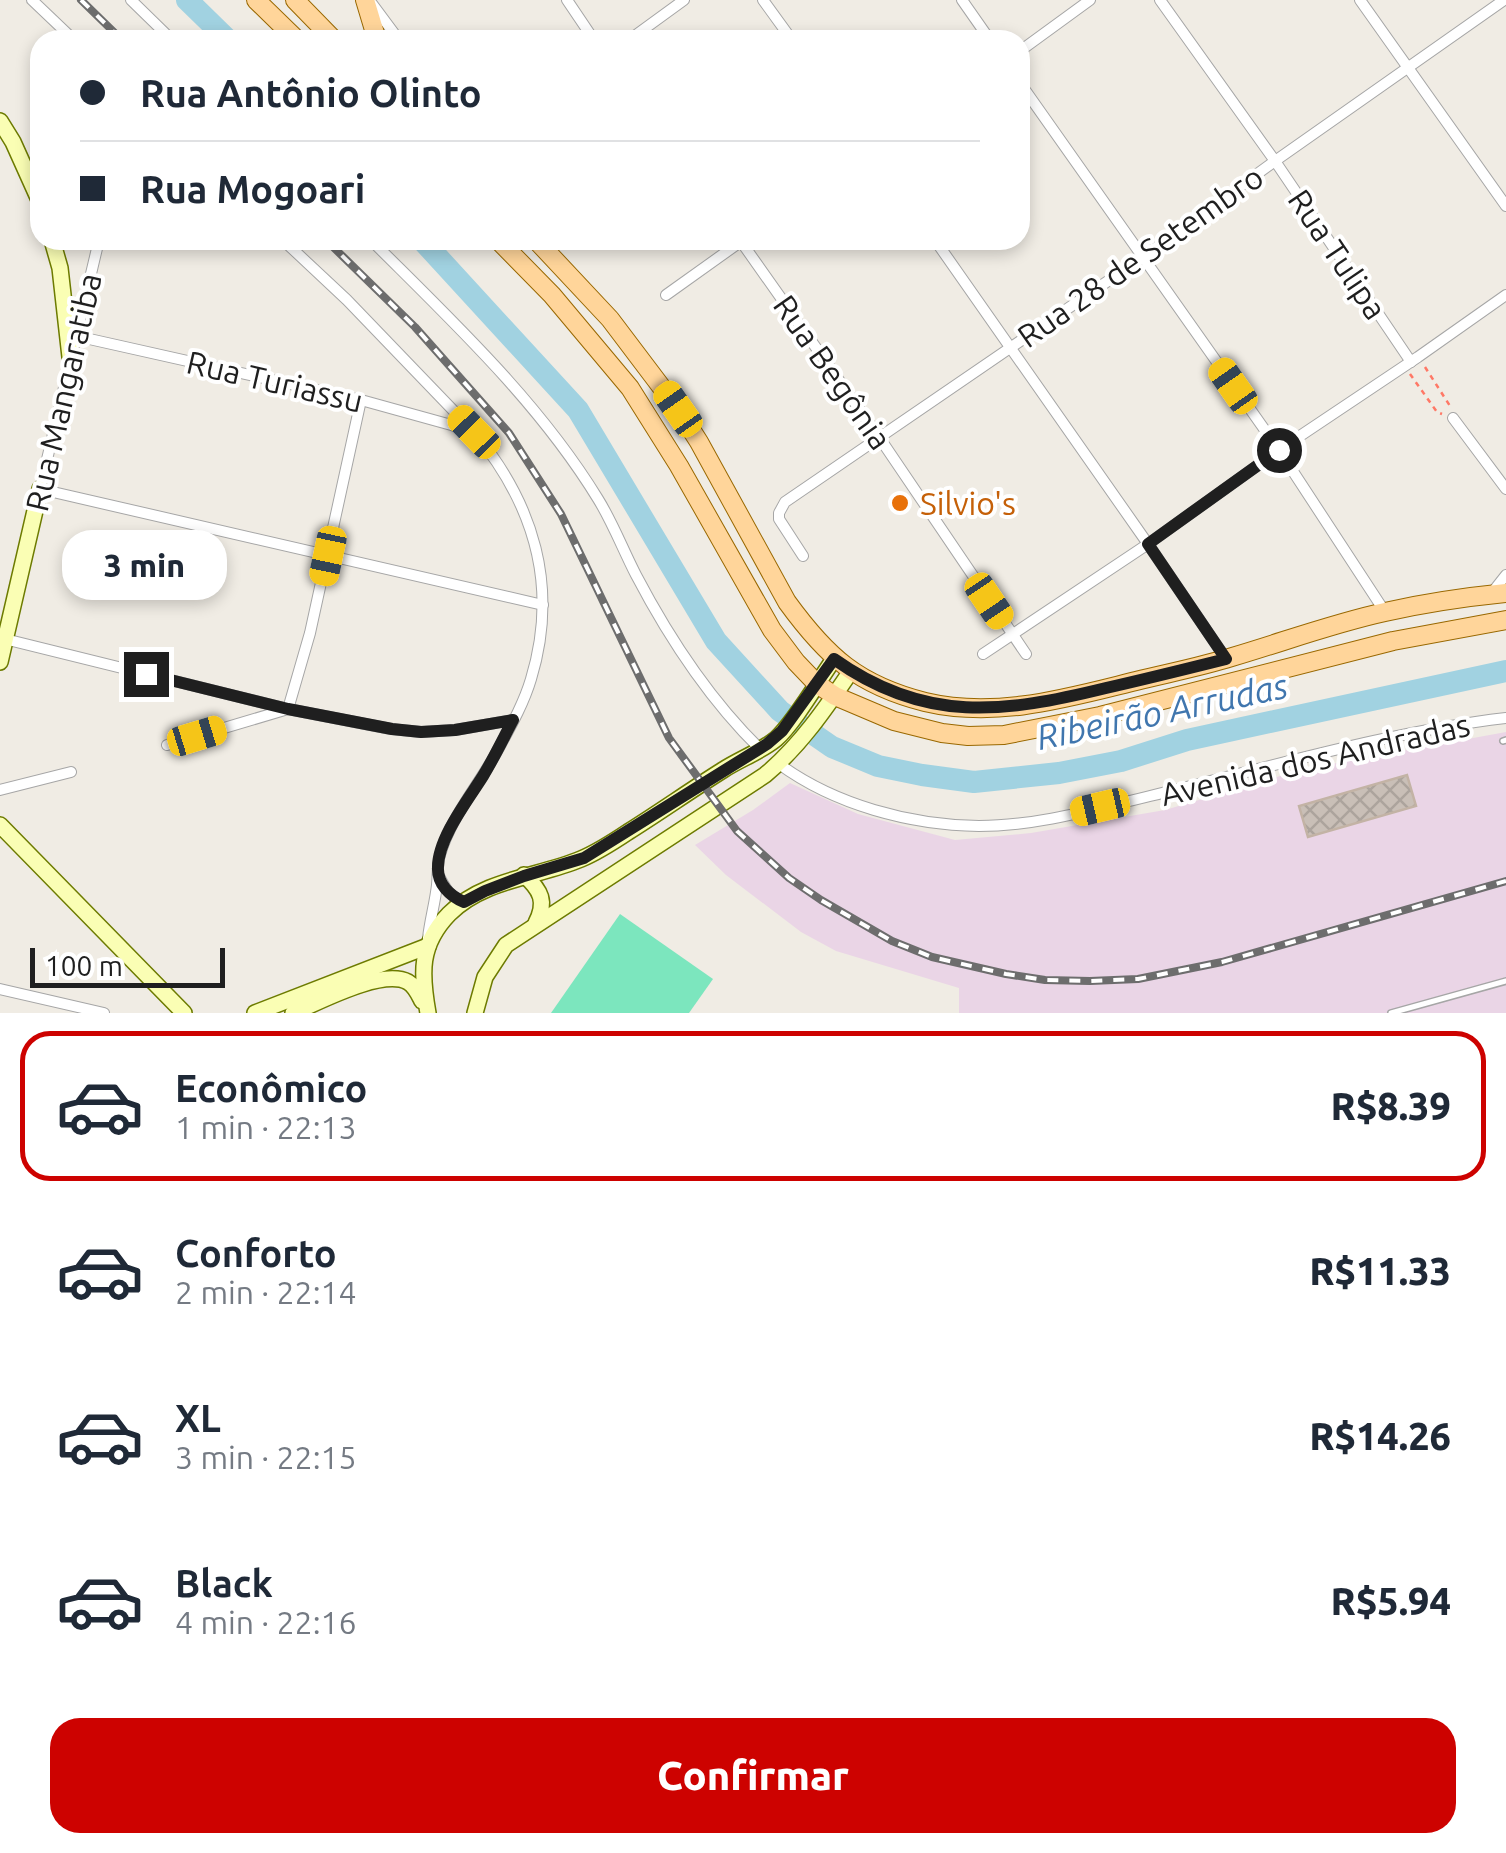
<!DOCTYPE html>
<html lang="pt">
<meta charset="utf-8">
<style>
:root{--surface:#fff;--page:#f2f2f3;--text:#1f2937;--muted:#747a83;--line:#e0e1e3;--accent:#cd0200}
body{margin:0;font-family:Ubuntu,sans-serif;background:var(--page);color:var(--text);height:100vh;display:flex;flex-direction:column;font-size:38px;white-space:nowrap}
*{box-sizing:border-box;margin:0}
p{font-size:32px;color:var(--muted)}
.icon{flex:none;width:55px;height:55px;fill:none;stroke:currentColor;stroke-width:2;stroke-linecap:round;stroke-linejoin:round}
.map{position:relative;height:1013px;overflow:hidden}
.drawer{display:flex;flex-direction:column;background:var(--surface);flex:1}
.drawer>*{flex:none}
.top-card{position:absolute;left:30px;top:30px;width:1000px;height:220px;border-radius:30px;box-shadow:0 5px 15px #0003;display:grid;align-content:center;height:220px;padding:0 50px;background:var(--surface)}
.scale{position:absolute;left:30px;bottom:25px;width:195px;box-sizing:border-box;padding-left:10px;border:5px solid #1f1f1f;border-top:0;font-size:28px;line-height:35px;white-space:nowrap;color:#1f1f1f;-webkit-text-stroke:8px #fff;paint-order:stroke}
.end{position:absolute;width:45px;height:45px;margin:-22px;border:12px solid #1f1f1f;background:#fff;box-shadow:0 0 0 5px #fff}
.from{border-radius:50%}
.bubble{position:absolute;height:70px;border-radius:30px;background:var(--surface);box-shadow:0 5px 15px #0003;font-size:32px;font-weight:800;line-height:70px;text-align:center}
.car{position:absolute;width:30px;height:60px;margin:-30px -15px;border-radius:12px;box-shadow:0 0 8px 2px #0007;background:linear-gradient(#f5c518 24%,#345 0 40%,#f5c518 0 76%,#345 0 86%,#f5c518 0)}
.top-card b{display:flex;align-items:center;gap:35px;height:95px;font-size:38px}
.top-card b+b{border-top:2px solid var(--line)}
.top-card i{width:25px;height:25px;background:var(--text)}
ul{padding:18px 0 0;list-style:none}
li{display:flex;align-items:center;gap:30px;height:150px;margin:0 20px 15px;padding:0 30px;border:5px solid transparent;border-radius:30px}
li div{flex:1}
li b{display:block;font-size:38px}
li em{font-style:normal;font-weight:800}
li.selected{border-color:var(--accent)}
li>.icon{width:90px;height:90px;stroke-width:1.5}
.button{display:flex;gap:20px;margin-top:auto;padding:20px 50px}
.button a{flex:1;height:115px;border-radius:30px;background:var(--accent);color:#fff;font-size:40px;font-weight:800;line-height:115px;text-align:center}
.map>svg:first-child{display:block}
.railway{fill:#ead5e6}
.pitch{fill:#7ce6be}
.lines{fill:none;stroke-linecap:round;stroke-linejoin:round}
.river{stroke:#a1d2e1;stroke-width:22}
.building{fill:url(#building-cross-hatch);stroke:#c3b3a5;stroke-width:2.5}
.lane-casing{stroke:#a6a6a6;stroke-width:8}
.street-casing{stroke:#a6a6a6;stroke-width:12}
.secondary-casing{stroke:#6d7b00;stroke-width:18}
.primary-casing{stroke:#996800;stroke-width:20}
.path{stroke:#ff7866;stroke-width:2.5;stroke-dasharray:5 5;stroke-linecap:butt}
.lane{stroke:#fff;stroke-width:5}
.street{stroke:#fff;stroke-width:10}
.secondary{stroke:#fafeb4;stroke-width:15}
.primary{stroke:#ffd59a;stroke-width:18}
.rail-casing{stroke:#6d6d6d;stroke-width:8}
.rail{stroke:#fff;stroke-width:4;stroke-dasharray:11;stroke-linecap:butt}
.route{stroke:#1f1f1f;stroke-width:12}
.food-dot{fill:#e8710a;stroke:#fff;stroke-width:4}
.labels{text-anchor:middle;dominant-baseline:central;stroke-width:8;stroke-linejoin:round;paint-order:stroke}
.street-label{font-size:32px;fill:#1f1f1f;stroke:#fff}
.food-label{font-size:32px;fill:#c56008;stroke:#fff;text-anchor:start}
.water-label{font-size:35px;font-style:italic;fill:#4076ae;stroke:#fff}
</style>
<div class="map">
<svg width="1506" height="1013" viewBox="0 0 1506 1013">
<defs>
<pattern id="building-cross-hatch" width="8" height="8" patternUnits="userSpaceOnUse" patternTransform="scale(2.5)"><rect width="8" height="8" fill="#c9bfb7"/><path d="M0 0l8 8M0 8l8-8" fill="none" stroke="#aca49d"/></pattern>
</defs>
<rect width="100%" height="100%" fill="#f0ece4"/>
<path class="railway" d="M1506,732V1013H959V988L836,951L801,932L726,875L695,845L753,810L790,783L858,814L955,840L1031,833L1165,810L1304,769Z"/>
<path class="pitch" d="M620,914L713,979L689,1013H551Z"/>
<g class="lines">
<g class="river">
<path d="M187,0L228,40"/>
<path d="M422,240L578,410L716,641L780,711L832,747L878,766L922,775L974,782L1059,773L1121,761L1187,740L1506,671"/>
</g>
</g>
<path class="building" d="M1407,775L1416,806L1308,837L1299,806Z"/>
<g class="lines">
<defs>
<g id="lane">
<path d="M1503,741L1506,740"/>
<path d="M1391,1013L1506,981"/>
</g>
<g id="street">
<path d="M32,0L74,40"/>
<path d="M131,0L172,40"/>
<path d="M567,0L594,40"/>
<path d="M763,0L792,40"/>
<path d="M962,0L990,40"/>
<path d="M1160,0L1275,161L1411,362"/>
<path d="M1360,0L1506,206"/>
<path d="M370,1L399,40"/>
<path d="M629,40L684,0"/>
<path d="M1020,51L1090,0"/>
<path d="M1020,83L1279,450L1385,612"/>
<path d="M99,240L40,489L543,605"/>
<path d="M283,240L347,300L474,432C534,504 559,587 531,679C523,706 508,731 495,755C477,787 450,819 440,855C437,865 438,875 437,885C435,903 430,920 428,938"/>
<path d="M371,240C452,321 538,401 598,499C613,523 623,550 636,575C669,638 709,699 760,749"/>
<path d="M740,240L879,437L1026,654"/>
<path d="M935,240L1148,544L1226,659"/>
<path d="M666,295L743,240"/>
<path d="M76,336L361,400L473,431"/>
<path d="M1453,418L1506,489"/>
<path d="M803,556L779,519V513L785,502L1143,257L1275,161L1504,0"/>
<path d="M1491,594L1506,575"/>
<path d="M1,638L288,709L391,729L421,732L455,730L513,720"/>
<path d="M983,654L1148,544L1279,450L1418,357L1506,295"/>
<path d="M167,745L288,709L310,633L361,400"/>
<path d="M779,764C835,805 910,825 979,826C1037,826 1095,809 1150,796C1268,768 1386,732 1506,718"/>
<path d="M0,790L71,772"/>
<path d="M438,874C445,888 449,896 464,902"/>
<path d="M0,989L104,1013"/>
</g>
<g id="secondary">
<path d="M0,121L13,142L40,202"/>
<path d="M52,240L60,268L70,357"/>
<path d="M0,662L40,489"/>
<path d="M0,825L184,1013"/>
<path d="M524,875C541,890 547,902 536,923"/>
<path d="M255,1013L428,946"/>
<path d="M293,1013C319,1002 382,968 408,982C415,986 418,993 422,1001"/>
<path d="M428,1013C421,974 419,945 449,914C484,879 538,877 581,859C598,852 613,842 628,832C660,812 691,790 723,770C740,759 760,752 776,739C794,723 819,680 834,659"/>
<path d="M475,1013L485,977L506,945L765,775C800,746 826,708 851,671"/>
</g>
<g id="primary">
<path d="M256,0L297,40"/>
<path d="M295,0L334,40"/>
<path d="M365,0L377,40"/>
<path d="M498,240L552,295L630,388L679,466L772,630L796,662L817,684L835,696L894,721L942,733L968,736L1004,735L1100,716L1393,641L1506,620"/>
<path d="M536,240L610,319L678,409L699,442L787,602C827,657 858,685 925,702C996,719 1067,698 1136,681C1168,673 1200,667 1232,657C1283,642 1334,623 1385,612C1425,603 1466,597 1506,593"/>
</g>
</defs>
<use href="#lane" class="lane-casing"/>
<use href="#street" class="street-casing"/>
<use href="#secondary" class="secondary-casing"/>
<use href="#primary" class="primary-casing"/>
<g class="path">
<path d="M1425,367L1450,406"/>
<path d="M1410,374L1437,412L1442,414"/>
</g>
<use href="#lane" class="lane"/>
<use href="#street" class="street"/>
<use href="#secondary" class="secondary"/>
<use href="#primary" class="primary"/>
<defs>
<g id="rail">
<path d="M81,0L122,40"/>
<path d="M326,240L415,327L509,433L561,514L669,738L737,831L789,878L821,900L892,941L932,957L1006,974L1045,980L1090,981L1138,979L1222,962L1506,881"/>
</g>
</defs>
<use href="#rail" class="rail-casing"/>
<use href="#rail" class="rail"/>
</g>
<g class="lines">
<path class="route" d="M146,674L288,709L392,729L421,732L455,730L513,720C503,739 494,758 483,776C468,800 438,838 438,867C437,884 450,896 464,902L485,891L524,876L584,858L767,744L782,731L834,659C925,724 1004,713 1106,688C1146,679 1186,669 1226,659L1148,544L1279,450"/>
</g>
<circle class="food-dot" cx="900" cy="503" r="10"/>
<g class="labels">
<g class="street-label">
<text transform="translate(1338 254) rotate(56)">Rua Tulipa</text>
<text transform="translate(1140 256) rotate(-35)">Rua 28 de Setembro</text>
<text transform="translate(833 372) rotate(55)">Rua Begônia</text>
<text transform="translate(275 381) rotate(13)">Rua Turiassu</text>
<text transform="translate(63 392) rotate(-77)">Rua Mangaratiba</text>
<text transform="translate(1315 759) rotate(-13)">Avenida dos Andradas</text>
</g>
<g class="food-label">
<text x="920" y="503">Silvio's</text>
</g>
<g class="water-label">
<text transform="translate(1162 711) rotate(-12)">Ribeirão Arrudas</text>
</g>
</g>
</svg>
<div class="scale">100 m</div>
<i class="end from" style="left:1279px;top:450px"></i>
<i class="end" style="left:146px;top:674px"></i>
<div class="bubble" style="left:62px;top:530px;width:165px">3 min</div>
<i class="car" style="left:1233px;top:386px;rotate:325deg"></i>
<i class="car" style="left:678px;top:409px;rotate:325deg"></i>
<i class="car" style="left:474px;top:432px;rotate:316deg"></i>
<i class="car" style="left:328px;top:556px;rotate:192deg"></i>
<i class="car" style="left:989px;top:601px;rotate:146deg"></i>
<i class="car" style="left:197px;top:736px;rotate:73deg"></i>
<i class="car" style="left:1100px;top:807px;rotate:257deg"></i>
<div class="top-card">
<b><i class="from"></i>Rua Antônio Olinto</b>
<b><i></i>Rua Mogoari</b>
</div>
</div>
<section class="drawer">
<ul>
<li class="selected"><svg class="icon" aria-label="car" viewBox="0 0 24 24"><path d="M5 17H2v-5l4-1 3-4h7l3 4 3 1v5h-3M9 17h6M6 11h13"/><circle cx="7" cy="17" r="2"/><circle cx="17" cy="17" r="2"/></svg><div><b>Econômico</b><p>1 min · 22:13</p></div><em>R$8.39</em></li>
<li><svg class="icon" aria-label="car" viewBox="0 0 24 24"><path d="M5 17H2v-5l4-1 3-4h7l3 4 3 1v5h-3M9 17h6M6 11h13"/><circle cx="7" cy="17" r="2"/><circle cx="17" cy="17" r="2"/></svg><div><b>Conforto</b><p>2 min · 22:14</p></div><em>R$11.33</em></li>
<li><svg class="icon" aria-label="car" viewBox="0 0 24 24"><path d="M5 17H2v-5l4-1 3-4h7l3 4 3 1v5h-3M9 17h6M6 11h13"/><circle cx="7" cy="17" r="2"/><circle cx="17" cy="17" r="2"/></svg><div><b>XL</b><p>3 min · 22:15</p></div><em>R$14.26</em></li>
<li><svg class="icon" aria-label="car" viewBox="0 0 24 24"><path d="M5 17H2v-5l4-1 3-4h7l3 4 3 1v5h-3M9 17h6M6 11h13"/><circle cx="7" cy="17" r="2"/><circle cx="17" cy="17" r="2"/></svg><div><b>Black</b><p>4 min · 22:16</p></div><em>R$5.94</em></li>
</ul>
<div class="button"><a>Confirmar</a></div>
</section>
